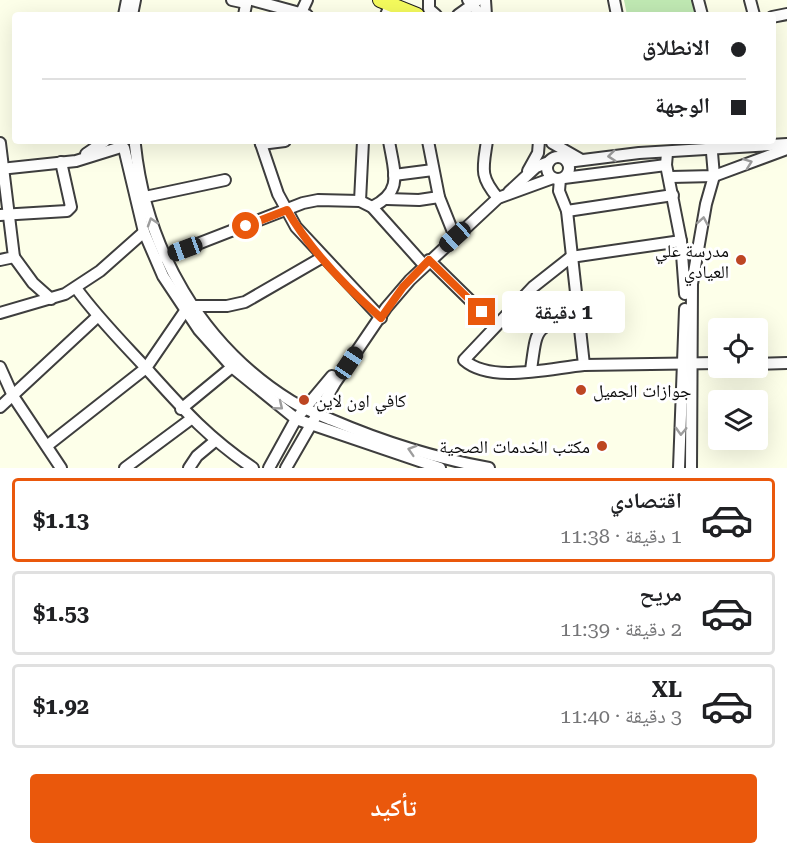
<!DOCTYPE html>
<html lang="ar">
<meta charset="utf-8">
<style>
:root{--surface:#fff;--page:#f6f6f6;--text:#202124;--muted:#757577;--line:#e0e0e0;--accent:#ea580c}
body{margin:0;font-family:"Roboto Serif","Noto Naskh Arabic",serif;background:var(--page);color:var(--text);direction:rtl;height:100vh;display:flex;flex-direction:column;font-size:22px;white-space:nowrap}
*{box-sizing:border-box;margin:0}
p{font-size:20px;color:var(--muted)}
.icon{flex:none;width:33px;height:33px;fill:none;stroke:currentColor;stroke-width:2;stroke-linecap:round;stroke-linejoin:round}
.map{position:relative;height:468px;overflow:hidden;direction:ltr}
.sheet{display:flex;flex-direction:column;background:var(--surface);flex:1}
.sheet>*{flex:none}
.top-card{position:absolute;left:12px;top:12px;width:764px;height:132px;border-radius:6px;box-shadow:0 6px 24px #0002;direction:rtl;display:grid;align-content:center;height:132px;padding:0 30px;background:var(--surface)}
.buttons{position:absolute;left:708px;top:318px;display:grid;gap:12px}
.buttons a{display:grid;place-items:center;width:60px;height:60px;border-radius:6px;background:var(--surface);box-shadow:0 6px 24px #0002;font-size:30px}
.end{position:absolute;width:27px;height:27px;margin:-14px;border:8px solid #ea580c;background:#fff;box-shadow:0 0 0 3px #fff}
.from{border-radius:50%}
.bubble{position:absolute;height:42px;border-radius:6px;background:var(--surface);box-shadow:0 6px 24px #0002;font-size:20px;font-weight:700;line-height:42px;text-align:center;direction:rtl}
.car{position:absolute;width:18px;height:36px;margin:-18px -9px;border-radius:8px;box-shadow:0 0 4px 2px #0007;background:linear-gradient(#222 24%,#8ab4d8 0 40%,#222 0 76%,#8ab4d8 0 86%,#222 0)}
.top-card b{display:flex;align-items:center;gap:21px;height:57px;font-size:22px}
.top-card b+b{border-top:2px solid var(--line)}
.top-card i{width:15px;height:15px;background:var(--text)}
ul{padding:10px 0 0;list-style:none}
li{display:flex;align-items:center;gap:18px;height:84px;margin:0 12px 9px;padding:0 18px;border:3px solid var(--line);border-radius:6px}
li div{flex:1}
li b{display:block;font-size:22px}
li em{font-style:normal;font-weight:700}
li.active{border-color:var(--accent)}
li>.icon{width:54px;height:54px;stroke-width:1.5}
.cta{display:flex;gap:12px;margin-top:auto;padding:12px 30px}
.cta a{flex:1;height:69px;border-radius:6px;background:var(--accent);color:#fff;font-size:24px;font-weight:700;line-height:69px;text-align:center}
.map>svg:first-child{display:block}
.green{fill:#c0e9b3}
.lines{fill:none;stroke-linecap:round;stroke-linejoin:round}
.minor-casing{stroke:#3e3e3e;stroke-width:14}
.major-casing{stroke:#1c1c1c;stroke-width:16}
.minor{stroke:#fff;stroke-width:10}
.major{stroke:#f5fb5d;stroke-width:14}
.oneway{stroke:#9d9d9d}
.route{stroke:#ea580c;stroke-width:8}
.poi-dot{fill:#bd4622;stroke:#fff;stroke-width:2}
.labels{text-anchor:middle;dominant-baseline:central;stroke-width:6;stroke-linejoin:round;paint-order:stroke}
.poi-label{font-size:18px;fill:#0b0b0b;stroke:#fff;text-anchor:end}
</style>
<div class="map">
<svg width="787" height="468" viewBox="0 0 787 468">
<rect width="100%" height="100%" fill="#fdffe9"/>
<path class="green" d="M624,0H692L695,15H627Z"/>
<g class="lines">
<defs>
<g id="minor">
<path d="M232,0L246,3"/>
<path d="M252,0L307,15"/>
<path d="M429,0V9L436,15"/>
<path d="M478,0L472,5L481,15"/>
<path d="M485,0L486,15"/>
<path d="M614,0L617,15"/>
<path d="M698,0L702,15"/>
<path d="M750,0L754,15"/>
<path d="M124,15L127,0"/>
<path d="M132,15L135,0"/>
<path d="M244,15L247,0"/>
<path d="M300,15L307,0"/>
<path d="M386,15L390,5"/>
<path d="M458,15L472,5L468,0"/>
<path d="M772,17L787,14"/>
<path d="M260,141L278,194L296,227L381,318"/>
<path d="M363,141L360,201L372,207L424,265"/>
<path d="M428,141L439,197L455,237"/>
<path d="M487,141C483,168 479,176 498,198"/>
<path d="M0,143L14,257L0,260"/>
<path d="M552,143L580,159"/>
<path d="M261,144L285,141"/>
<path d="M135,145C146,249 201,345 291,401C304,409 318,414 332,420C383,442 435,458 489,468"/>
<path d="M124,148L144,232L163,276L199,330L232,367L296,419L440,468"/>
<path d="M667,153L666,165L681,241L685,294"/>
<path d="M86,154L105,141"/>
<circle cx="558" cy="168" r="11"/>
<path d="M567,162L639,153L787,144"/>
<path d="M0,169L76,161L121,147"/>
<path d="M528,171L538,153L539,141"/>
<path d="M394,175L433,170"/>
<path d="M671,177L714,176L787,149"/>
<path d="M564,178L666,165"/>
<path d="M560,179L559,191L567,211L584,365L718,363"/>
<path d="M509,192L536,167L549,162"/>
<path d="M145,197L225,180"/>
<path d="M387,199L419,200L439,197"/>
<path d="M372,207C404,191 394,172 389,141"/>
<path d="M567,211L673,195"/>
<path d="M0,215L67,211L71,207L61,162"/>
<path d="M14,257L33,283L51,299"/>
<path d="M164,257L303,203L318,200L360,201"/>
<path d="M429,260L482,312"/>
<path d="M76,288C97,317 121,341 146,368C182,408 207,437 253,468"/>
<path d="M192,306H227L245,302L323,257"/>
<path d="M0,313L65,294L100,271L144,232"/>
<path d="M758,364L787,363"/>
<path d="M584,365C551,368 491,384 464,360L533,287L571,257L681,241"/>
<path d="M0,367L13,396L61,468"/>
<path d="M531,370C537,327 534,327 577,316"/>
<path d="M0,407L97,317"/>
<path d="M181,409L232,367"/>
<path d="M48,445L146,368L185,311"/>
<path d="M125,468L191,419"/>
<path d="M189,468L197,456L215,441"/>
<path d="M269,468L296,419L332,376"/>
<path d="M286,468L335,383L386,308L410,280L498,198L553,178"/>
<path d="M679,468L685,309"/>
<path d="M691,468L692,284L706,204L714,176L711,141"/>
</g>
<path id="major" d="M380,0L417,15"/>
</defs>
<use href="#minor" class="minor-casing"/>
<use href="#major" class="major-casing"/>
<use href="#minor" class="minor"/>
<use href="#major" class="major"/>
</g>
<defs><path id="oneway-chevron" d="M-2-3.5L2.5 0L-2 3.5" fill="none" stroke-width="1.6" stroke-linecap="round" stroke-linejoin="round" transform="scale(1.5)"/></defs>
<g class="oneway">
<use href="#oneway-chevron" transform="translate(612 156) rotate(174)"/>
<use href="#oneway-chevron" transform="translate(748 163) rotate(-20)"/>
<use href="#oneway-chevron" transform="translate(703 221) rotate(-80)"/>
<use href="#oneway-chevron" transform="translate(152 222) rotate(-108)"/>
<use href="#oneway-chevron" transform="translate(279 406) rotate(39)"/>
<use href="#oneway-chevron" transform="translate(681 431) rotate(92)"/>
<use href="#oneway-chevron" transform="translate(412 450) rotate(-163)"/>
</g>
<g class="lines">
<path class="route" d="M246,226L287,210C310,250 347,288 381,318L403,287L429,260L482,312"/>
</g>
<g class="poi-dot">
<circle cx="741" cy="260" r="6"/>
<circle cx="581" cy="390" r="6"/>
<circle cx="304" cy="400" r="6"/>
<circle cx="602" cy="446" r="6"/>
</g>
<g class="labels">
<g class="poi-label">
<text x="729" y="250">مدرسة علي<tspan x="729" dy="21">العيادي</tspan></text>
<text x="593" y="390" text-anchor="start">جوازات الجميل</text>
<text x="316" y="400" text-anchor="start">كافي اون لاين</text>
<text x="590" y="446">مكتب الخدمات الصحية</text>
</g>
</g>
</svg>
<div class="buttons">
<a><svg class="icon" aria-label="locate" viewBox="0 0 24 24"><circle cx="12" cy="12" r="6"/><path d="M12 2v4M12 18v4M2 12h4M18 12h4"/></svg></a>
<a><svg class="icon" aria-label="layers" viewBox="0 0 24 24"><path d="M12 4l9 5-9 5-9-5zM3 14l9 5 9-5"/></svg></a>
</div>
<i class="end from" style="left:246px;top:226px"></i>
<i class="end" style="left:482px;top:312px"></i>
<div class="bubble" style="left:502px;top:291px;width:123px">1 دقيقة</div>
<i class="car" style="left:455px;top:237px;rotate:228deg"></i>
<i class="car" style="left:185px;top:249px;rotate:250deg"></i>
<i class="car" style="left:349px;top:363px;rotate:34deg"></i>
<div class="top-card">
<b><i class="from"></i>الانطلاق</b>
<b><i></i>الوجهة</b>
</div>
</div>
<section class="sheet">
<ul>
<li class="active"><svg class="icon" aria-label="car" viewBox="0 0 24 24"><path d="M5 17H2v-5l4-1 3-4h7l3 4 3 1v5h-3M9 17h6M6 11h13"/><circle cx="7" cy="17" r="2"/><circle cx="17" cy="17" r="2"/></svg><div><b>اقتصادي</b><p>1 دقيقة · 11:38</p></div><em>$1.13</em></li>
<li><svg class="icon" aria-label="car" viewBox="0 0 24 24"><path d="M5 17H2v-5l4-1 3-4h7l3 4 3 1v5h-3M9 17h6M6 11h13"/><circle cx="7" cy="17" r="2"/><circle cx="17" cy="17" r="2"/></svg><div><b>مريح</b><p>2 دقيقة · 11:39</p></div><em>$1.53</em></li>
<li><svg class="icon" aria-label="car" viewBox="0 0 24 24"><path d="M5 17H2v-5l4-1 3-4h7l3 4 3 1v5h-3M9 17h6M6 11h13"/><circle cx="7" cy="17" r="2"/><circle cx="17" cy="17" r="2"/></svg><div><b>XL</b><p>3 دقيقة · 11:40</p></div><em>$1.92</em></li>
</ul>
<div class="cta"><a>تأكيد</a></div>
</section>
